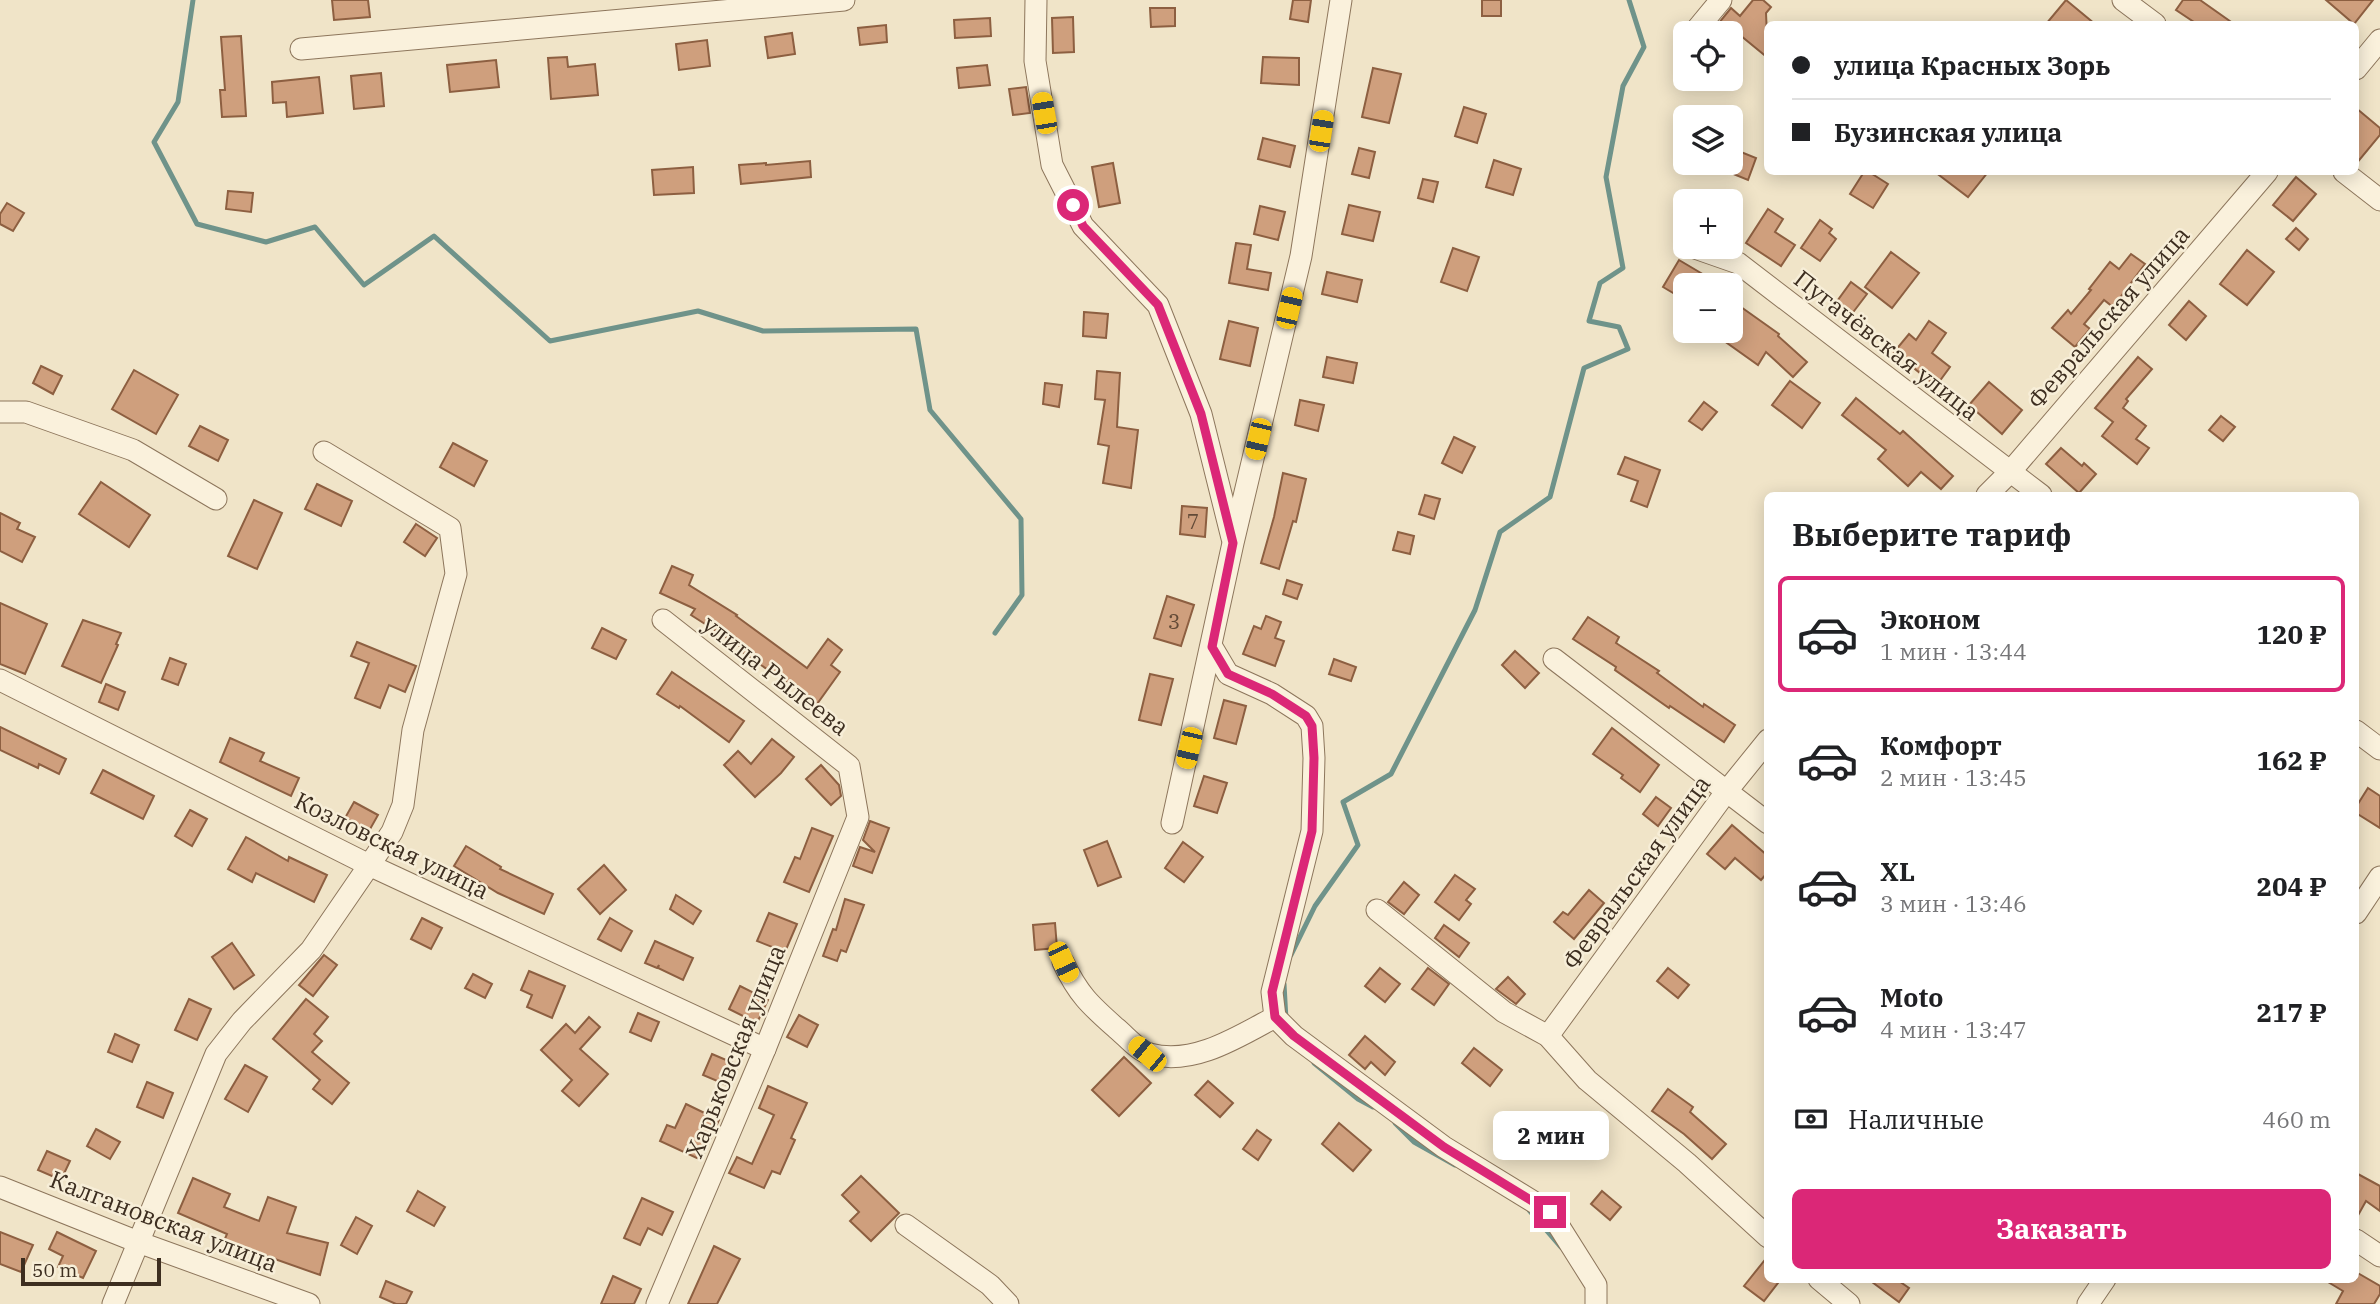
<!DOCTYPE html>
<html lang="ru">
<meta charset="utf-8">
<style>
:root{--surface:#fff;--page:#f2f2f2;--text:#202124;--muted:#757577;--line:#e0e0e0;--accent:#db2777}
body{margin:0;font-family:"IBM Plex Serif",serif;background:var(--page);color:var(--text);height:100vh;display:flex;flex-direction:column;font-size:26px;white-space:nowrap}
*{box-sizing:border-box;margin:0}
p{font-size:23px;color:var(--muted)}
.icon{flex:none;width:38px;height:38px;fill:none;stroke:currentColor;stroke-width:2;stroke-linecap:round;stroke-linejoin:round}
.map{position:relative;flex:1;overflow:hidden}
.side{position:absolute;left:1764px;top:492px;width:595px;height:791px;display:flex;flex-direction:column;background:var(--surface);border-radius:10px;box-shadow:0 4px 18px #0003}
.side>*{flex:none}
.top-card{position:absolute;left:1764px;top:21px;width:595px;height:154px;border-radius:10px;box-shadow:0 4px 18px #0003;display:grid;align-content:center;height:154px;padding:0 28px;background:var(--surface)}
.fabs{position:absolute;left:1673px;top:21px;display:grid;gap:14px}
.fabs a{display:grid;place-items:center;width:70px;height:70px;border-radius:10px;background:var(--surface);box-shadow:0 4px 18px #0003;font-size:35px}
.scale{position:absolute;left:21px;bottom:18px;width:140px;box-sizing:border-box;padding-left:7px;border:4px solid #3d2e20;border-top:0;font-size:19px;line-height:24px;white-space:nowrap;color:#3d2e20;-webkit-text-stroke:5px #f7eed8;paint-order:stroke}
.end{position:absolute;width:32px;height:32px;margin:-16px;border:9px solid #db2777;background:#fff;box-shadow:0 0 0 4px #fff}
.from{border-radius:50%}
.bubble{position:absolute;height:49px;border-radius:10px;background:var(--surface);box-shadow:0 4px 18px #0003;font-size:23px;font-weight:800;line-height:49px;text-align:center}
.car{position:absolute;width:21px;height:42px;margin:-21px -10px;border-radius:9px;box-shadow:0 0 5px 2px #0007;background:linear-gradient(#f5c518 24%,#345 0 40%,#f5c518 0 76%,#345 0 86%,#f5c518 0)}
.top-card b{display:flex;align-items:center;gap:24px;height:66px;font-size:26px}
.top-card b+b{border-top:2px solid var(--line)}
.top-card i{width:18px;height:18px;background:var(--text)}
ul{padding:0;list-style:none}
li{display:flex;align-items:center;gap:21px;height:116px;margin:0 14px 10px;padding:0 14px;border:4px solid transparent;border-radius:10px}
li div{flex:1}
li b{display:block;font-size:26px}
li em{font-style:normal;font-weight:800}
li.active{border-color:var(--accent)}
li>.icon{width:63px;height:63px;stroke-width:1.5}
h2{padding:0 28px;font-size:32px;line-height:84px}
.pay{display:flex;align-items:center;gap:18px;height:77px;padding:0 28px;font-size:26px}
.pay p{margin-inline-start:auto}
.action{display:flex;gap:14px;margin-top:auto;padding:14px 28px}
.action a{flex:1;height:80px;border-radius:10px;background:var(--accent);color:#fff;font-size:28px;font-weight:800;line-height:80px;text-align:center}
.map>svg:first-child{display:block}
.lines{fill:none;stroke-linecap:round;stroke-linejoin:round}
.stream{stroke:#6f938a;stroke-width:5}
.building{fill:#cf9f7d;stroke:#8d5f41;stroke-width:2}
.minor-casing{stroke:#8d765c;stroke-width:23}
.minor{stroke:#faf1dc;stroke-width:21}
.route{stroke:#db2777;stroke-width:9}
.labels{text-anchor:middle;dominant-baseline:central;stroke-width:5;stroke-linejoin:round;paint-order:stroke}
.number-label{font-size:21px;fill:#624a37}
.street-label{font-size:24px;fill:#3d2e20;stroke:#f7eed8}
</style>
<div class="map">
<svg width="2380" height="1304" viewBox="0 0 2380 1304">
<rect width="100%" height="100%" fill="#f0e4c8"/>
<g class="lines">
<g class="stream">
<path d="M193,0L178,102L154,142L197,224L266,242L315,227L364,285L434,236L550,341L698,311L763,331L916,329L930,410L1021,519L1022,595L995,633"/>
<path d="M1291,955L1315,906L1358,845L1343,802L1391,774L1475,610L1500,532L1550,497L1584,368L1628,349L1619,327L1589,321L1600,283L1623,268L1606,177L1623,86L1644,47L1629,0"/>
<path d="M1284,984L1286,1020"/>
<path d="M1314,1063L1358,1099L1373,1107"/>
<path d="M1395,1123L1414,1142L1455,1165"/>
<path d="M1529,1210L1561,1247"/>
</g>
</g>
<g class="building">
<path d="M332,0H368L370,17L334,20Z"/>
<path d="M1293,0H1311L1308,22L1290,19Z"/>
<rect x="1482" y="0" width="19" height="16"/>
<path d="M1753,0H1763L1771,7L1766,13L1768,58L1735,31L1732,36L1718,24L1731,8L1740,16Z"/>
<path d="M2066,0L2095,24H2046Z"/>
<path d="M2183,0H2200L2234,24H2197L2176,10Z"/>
<path d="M2326,0H2373L2354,24Z"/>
<path d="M1150,8H1175V26L1151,27Z"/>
<path d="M1073,17L1074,52L1053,53L1052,18Z"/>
<path d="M990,18L991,36L955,38L954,20Z"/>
<path d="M886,25L887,42L860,45L858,28Z"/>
<path d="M792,33L795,54L768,58L765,37Z"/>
<path d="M241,36L246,116L222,117L220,90H225L221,37Z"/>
<path d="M707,40L710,66L679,70L676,44Z"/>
<path d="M567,57L568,67L595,64L598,95L551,99L548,58Z"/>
<path d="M1263,57L1299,58V85L1261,83Z"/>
<path d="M496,60L499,87L450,92L447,65Z"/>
<path d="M987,65L990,85L959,88L957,68Z"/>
<path d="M1373,68L1401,74L1389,123L1362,117Z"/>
<path d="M381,73L384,106L354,109L351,76Z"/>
<path d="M319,77L323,113L287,117L286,102L273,103L272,82Z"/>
<path d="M1026,87L1030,113L1013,115L1009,89Z"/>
<path d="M1464,107L1486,114L1477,143L1455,136Z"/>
<path d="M2356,108L2380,128V135L2356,164Z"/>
<path d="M1263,138L1295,146L1290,167L1258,159Z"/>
<path d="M1359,148L1375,152L1369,178L1352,174Z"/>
<path d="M1731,148L1756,158L1748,180L1731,173Z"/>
<path d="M1494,160L1521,169L1513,195L1486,187Z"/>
<path d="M810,161L811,177L741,184L739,165L766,163V165Z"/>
<path d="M1113,163L1120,203L1099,207L1092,167Z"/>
<path d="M693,167L694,193L654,195L652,170Z"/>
<path d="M1864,172H1869L1888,184L1873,208L1850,194Z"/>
<path d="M1935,172H1988L1968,197Z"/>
<path d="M2296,177L2316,194L2293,221L2273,205Z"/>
<path d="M1423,179L1438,182L1433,202L1418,198Z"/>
<path d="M228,191L253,193L251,212L226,209Z"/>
<path d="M7,203L24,213L13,231L0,224V214Z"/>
<path d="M1349,205L1380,212L1373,241L1342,234Z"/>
<path d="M1260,206L1285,212L1278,240L1254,234Z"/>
<path d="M1768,209L1783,219L1775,232L1795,245L1781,266L1746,243Z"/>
<path d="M1820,220L1832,229L1829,233L1836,239L1820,261L1801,248Z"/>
<path d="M2296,228L2308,239L2299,250L2286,239Z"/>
<path d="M1236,243L1251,245L1247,269L1271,273L1268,290L1229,283Z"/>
<path d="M1453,248L1479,257L1467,291L1441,282Z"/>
<path d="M2247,250L2274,272L2247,305L2220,284Z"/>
<path d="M1891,252L1919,273L1892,308L1865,287Z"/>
<path d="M2131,254L2145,264L2113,307L2104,300L2084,324L2090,329L2075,347L2052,328L2068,310L2071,314L2091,290L2089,289L2110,262L2119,269Z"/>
<path d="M1679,260L1721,285H1685V300L1663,287Z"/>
<path d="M1327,272L1362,280L1357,302L1322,294Z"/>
<path d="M1851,282L1867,294L1851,315L1835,304Z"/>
<path d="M2189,301L2206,316L2186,340L2169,325Z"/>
<path d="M1741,307L1779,334L1778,336L1807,362L1793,377L1766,352L1758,365L1720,338L1725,331H1731V322Z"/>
<path d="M1084,312L1108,314L1106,338L1083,336Z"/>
<path d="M1229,321L1258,328L1250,366L1220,359Z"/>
<path d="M1929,321L1946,333L1932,353L1950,367L1936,386L1894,352L1909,334L1916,340Z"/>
<path d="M1327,357L1357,363L1353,383L1323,377Z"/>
<path d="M2138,357L2152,369L2126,399L2128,401L2123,408L2146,426L2136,439L2149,448L2137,464L2102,436L2113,422L2095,408Z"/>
<path d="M41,366L62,376L53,394L33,383Z"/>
<path d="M134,370L178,395L156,434L112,409Z"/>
<path d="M1097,371L1120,373L1117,427L1138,430L1131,488L1103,483L1109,446L1098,444L1105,400L1095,399Z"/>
<path d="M1790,381L1820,403L1802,428L1772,405Z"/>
<path d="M1989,382L2022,410L2002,434L1969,405Z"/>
<path d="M1045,383L1062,385L1059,407L1043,404Z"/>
<path d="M1856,398L1900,434L1903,431L1953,476L1941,489L1921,472L1908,486L1878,459L1886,450L1842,415Z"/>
<path d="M1300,400L1324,405L1318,431L1295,425Z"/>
<path d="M1704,402L1717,412L1702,430L1689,421Z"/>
<path d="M2221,416L2235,427L2223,441L2209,430Z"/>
<path d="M200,426L228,440L218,461L189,446Z"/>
<path d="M1454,437L1475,447L1462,473L1442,463Z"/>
<path d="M453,443L487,461L474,486L440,467Z"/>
<path d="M2061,448L2082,466L2084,463L2096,474L2079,493L2046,464Z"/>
<path d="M1625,457L1660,470L1647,507L1631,501L1638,481L1618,474Z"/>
<path d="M1283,473L1306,479L1296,522L1293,521L1279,569L1261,563L1274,517Z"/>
<path d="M101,482L150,515L129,547L79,514Z"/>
<path d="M317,484L352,501L341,526L305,509Z"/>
<path d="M1425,495L1440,499L1434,519L1419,514Z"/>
<path d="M254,500L282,513L257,569L228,556Z"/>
<path d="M1182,506L1207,508L1205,537L1180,534Z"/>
<path d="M0,513L20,523L17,529L35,537L22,562L0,551Z"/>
<path d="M416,524L437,538L425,556L404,542Z"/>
<path d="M1398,532L1414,536L1410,554L1393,550Z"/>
<path d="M672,566L693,575L689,585L737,615L736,616L807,668L828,639L842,650L831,665L840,672L817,704L775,673L774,674L739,650L741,647L691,615L695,609L660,593Z"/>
<path d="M1287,580L1302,585L1297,599L1283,594Z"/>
<path d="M1167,596L1194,605L1181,646L1154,638Z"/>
<path d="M0,603L47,624L25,674L0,664Z"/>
<path d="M1266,616L1281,622L1275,638L1284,641L1275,666L1243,654L1254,626L1261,629Z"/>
<path d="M1588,617L1619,637L1616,643L1659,671L1657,673L1703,707L1704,704L1735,725L1724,742L1670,706L1669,708L1615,670L1616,667L1573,639Z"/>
<path d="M83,620L121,633L116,644L118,645L101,683L62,666Z"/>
<path d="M602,628L626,640L616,659L592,648Z"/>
<path d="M357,642L416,666L405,692L389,685L380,708L355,698L369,663L351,656Z"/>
<path d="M1515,651L1539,673L1525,688L1502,665Z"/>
<path d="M170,658L186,664L178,685L162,679Z"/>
<path d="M1334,659L1356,667L1351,681L1329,674Z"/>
<path d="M672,672L744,721L729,742L680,706L679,708L657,694Z"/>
<path d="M1150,674L1173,679L1161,725L1139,720Z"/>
<path d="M106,684L125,692L118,710L99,702Z"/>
<path d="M1224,700L1246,706L1236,744L1214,738Z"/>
<path d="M0,727L66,759L59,774L39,764L38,768L0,750Z"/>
<path d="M1612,728L1659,765L1640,792L1621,778L1623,775L1593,754Z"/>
<path d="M230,738L264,753L260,761L299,778L291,796L220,762Z"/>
<path d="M772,739L794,757L781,773L755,797L724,765L738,751L751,764Z"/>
<path d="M821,765L839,785L841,796L831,805L806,779Z"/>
<path d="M103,770L154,796L143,819L91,793Z"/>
<path d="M1204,776L1227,783L1217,813L1194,806Z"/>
<path d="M2368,788L2380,796V828L2356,813V807Z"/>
<path d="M1656,797L1671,808L1658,826L1643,814Z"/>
<path d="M354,802L378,815L369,831L345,818Z"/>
<path d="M190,810L207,819L192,846L175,836Z"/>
<path d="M870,821L889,828L872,873L853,866L860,847L875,852L863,840Z"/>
<path d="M1732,825L1768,856V872L1761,880L1735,858L1725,869L1707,854Z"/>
<path d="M812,828L833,836L809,892L784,882L795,857L800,859Z"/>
<path d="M246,837L288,861L289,857L327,875L314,902L256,873L252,882L228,869Z"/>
<path d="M1107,841L1121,877L1098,886L1084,850Z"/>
<path d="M1183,842L1203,857L1184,882L1165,868Z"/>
<path d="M466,846L501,867L500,869L553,894L544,914L498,893L454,866Z"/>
<path d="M604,865L626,890L600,914L578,889Z"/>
<path d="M1455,875L1475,889L1466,900L1471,904L1459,920L1435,902Z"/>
<path d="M1404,882L1419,895L1404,914L1388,902Z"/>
<path d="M1589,890L1604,903L1574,939L1554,922L1563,912L1568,915Z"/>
<path d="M676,895L701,911L693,924L670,909Z"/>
<path d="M845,899L864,905L846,952L841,950L837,961L823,956L833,929L836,930Z"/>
<path d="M769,913L797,924L785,952L757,941Z"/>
<path d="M422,918L442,928L431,949L411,939Z"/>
<path d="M610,918L632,931L621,951L598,939Z"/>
<path d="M1055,923L1057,948L1035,950L1033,925Z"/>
<path d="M1444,925L1469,943L1459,957L1435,938Z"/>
<path d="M655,941L693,958L683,980L658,968L659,965L657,968L645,963Z"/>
<path d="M232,943L254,975L234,989L212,957Z"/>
<path d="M324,955L337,965L313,996L299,985Z"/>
<path d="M1380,968L1400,984L1385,1002L1365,986Z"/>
<path d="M1428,968L1449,984L1434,1005L1412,989Z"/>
<path d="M1668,968L1689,985L1678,998L1657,981Z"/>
<path d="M529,971L565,986L552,1018L527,1007L532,995L521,990Z"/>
<path d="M473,974L492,984L485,998L465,988Z"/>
<path d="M1508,977L1525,994L1516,1004L1496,989Z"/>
<path d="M740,986L768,1000L757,1023L729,1009Z"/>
<path d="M189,999L211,1009L197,1040L175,1030Z"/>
<path d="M306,999L328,1017L314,1034L322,1041L312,1052L349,1083L332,1104L313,1089L320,1080L273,1039Z"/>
<path d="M638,1013L659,1022L651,1041L630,1032Z"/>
<path d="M799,1015L818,1025L807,1047L787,1037Z"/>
<path d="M589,1017L600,1027L580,1049L608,1074L579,1106L562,1091L572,1080L541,1050L566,1024L575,1033Z"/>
<path d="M115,1034L139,1045L132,1062L108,1052Z"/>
<path d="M1365,1036L1395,1062L1385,1075L1371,1062L1365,1069L1349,1055Z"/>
<path d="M1474,1048L1502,1070L1490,1086L1462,1063Z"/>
<path d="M712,1054L738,1065L729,1086L703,1075Z"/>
<path d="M1124,1057L1151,1083L1119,1116L1092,1090Z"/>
<path d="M245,1065L267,1077L248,1112L225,1099Z"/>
<path d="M1208,1081L1233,1103L1220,1117L1195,1095Z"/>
<path d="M147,1082L173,1093L163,1118L137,1107Z"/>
<path d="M768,1086L807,1103L791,1138L795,1140L780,1174L772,1171L764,1188L729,1173L737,1157L752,1164L774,1115L759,1108Z"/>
<path d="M1668,1089L1693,1107L1690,1112L1726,1144L1712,1159L1684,1134L1652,1111Z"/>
<path d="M686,1104L719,1120L701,1160L660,1141L667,1125L675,1128Z"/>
<path d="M1339,1123L1371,1150L1353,1171L1322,1144Z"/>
<path d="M96,1129L120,1142L110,1159L87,1146Z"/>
<path d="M1257,1130L1271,1140L1258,1160L1243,1149Z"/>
<path d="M47,1151L70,1161L61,1180L38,1170Z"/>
<path d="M2356,1173L2380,1186V1211L2366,1201L2356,1219Z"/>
<path d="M861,1176L899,1213L871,1241L850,1221L859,1212L842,1195Z"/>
<path d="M193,1178L230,1194L224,1207L259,1221L268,1197L296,1207L287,1233L328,1243L320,1275L224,1241L227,1234L178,1213Z"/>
<path d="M418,1191L445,1207L434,1226L407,1211Z"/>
<path d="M1602,1191L1621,1207L1610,1220L1591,1204Z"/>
<path d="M642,1198L673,1212L662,1235L648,1228L640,1245L624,1238Z"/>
<path d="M356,1217L372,1226L357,1254L341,1245Z"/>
<path d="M0,1232L33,1245L21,1272L0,1264Z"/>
<path d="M57,1232L96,1251L83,1278L58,1267L63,1256L49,1249Z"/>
<path d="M714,1246L740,1259L717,1304H688Z"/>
<path d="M1768,1256V1279H1781L1764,1301L1744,1286Z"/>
<path d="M2356,1272L2380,1286V1294L2374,1304H2336L2343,1291L2323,1279H2356Z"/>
<path d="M613,1276L641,1289L634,1304H601Z"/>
<path d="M1868,1279H1896L1909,1288L1899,1302Z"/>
<path d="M386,1281L412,1292L406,1304H396L380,1297Z"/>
</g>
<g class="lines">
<defs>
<g id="minor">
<path d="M1036,0L1035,61L1052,165L1083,226L1158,305L1201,414L1232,538"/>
<path d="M2123,0L2155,24"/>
<path d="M1697,29L1721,0"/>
<path d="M301,49L844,0"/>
<path d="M2356,69L2380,40"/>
<path d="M2344,172L2380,200"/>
<path d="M1695,248L1738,263L2041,495"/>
<path d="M0,412H26L133,450L216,499"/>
<path d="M1987,495L2010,472L2267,172"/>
<path d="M1212,647L1228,674L1272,694L1306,716L1312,726L1314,758L1312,831L1272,992L1275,1017"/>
<path d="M1554,659L1768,823"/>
<path d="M0,680L369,865L765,1049"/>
<path d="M2356,731L2380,749"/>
<path d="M1172,823L1233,543L1301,256L1341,0"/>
<path d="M1377,910L1504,1012L1548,1036L1587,1080L1687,1163L1768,1237"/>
<path d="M2356,913L2380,877"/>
<path d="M1063,962C1078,994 1090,1005 1116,1028C1126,1036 1138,1051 1150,1054C1193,1066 1238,1037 1275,1017"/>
<path d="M1275,1017L1294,1036L1444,1147L1550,1212L1596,1285V1304"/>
<path d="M1548,1036L1726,792L1768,740"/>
<path d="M0,1187L138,1242L309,1304"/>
<path d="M906,1225L990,1285L1008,1304"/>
<path d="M2356,1240L2380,1256"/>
<path d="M1819,1279L1849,1304"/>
<path d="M113,1304L216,1054L242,1021L311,950L392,832L403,805L413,730L456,574L450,528L324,452"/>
<path d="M657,1304L765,1049L858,817L849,766L663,620"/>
<path d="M2088,1304L2105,1279"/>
</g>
</defs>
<use href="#minor" class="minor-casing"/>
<use href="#minor" class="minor"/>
</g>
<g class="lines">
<path class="route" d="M1073,205L1083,226L1158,305L1201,414L1233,543L1212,647L1228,674L1272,694L1306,716L1312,726L1314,758L1312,831L1272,992L1275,1017L1294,1036L1444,1147L1550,1212"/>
</g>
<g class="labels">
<g class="number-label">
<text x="1193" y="521">7</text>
<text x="1174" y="621">3</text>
</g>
<g class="street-label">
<text transform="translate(2108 317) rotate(-49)">Февральская улица</text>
<text transform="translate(1887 345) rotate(38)">Пугачёвская улица</text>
<text transform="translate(776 675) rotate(38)">улица Рылеева</text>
<text transform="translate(392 845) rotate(26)">Козловская улица</text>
<text transform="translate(1636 872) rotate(-54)">Февральская улица</text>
<text transform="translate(735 1051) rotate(-68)">Харьковская улица</text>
<text transform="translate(164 1221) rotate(21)">Калгановская улица</text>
</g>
</g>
</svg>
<div class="fabs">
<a><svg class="icon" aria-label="locate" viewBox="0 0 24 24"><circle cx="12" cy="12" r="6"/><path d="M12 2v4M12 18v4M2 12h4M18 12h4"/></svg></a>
<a><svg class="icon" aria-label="layers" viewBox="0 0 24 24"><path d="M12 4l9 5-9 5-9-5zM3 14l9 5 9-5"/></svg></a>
<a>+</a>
<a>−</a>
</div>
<div class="scale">50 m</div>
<i class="end from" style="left:1073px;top:205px"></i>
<i class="end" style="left:1550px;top:1212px"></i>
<div class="bubble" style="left:1493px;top:1111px;width:116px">2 мин</div>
<i class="car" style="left:1044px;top:113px;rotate:350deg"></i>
<i class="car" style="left:1321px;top:131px;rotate:9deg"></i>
<i class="car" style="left:1289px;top:308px;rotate:13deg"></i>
<i class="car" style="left:1258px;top:439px;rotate:193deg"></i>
<i class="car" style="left:1189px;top:748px;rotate:193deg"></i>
<i class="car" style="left:1063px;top:962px;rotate:155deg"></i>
<i class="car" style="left:1147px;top:1054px;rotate:310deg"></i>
<div class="top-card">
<b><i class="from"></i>улица Красных Зорь</b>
<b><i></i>Бузинская улица</b>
</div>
<section class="side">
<h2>Выберите тариф</h2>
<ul>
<li class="active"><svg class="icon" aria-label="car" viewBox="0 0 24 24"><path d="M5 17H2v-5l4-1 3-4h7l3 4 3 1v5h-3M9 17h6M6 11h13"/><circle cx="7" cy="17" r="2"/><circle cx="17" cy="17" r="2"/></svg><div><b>Эконом</b><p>1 мин · 13:44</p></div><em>120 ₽</em></li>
<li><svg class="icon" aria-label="car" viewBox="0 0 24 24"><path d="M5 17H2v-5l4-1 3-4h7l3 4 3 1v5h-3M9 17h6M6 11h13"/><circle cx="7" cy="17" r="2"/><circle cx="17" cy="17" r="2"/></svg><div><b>Комфорт</b><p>2 мин · 13:45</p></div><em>162 ₽</em></li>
<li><svg class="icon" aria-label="car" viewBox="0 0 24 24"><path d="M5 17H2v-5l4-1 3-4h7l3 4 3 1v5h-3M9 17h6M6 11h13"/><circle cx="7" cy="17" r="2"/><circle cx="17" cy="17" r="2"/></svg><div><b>XL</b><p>3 мин · 13:46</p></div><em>204 ₽</em></li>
<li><svg class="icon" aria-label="car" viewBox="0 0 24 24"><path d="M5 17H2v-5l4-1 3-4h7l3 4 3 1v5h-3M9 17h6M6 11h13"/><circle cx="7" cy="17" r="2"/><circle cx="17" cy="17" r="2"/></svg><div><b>Moto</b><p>4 мин · 13:47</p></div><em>217 ₽</em></li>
</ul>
<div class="pay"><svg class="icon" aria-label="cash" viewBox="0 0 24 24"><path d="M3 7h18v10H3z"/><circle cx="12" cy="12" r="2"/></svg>Наличные<p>460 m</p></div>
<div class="action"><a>Заказать</a></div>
</section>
</div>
